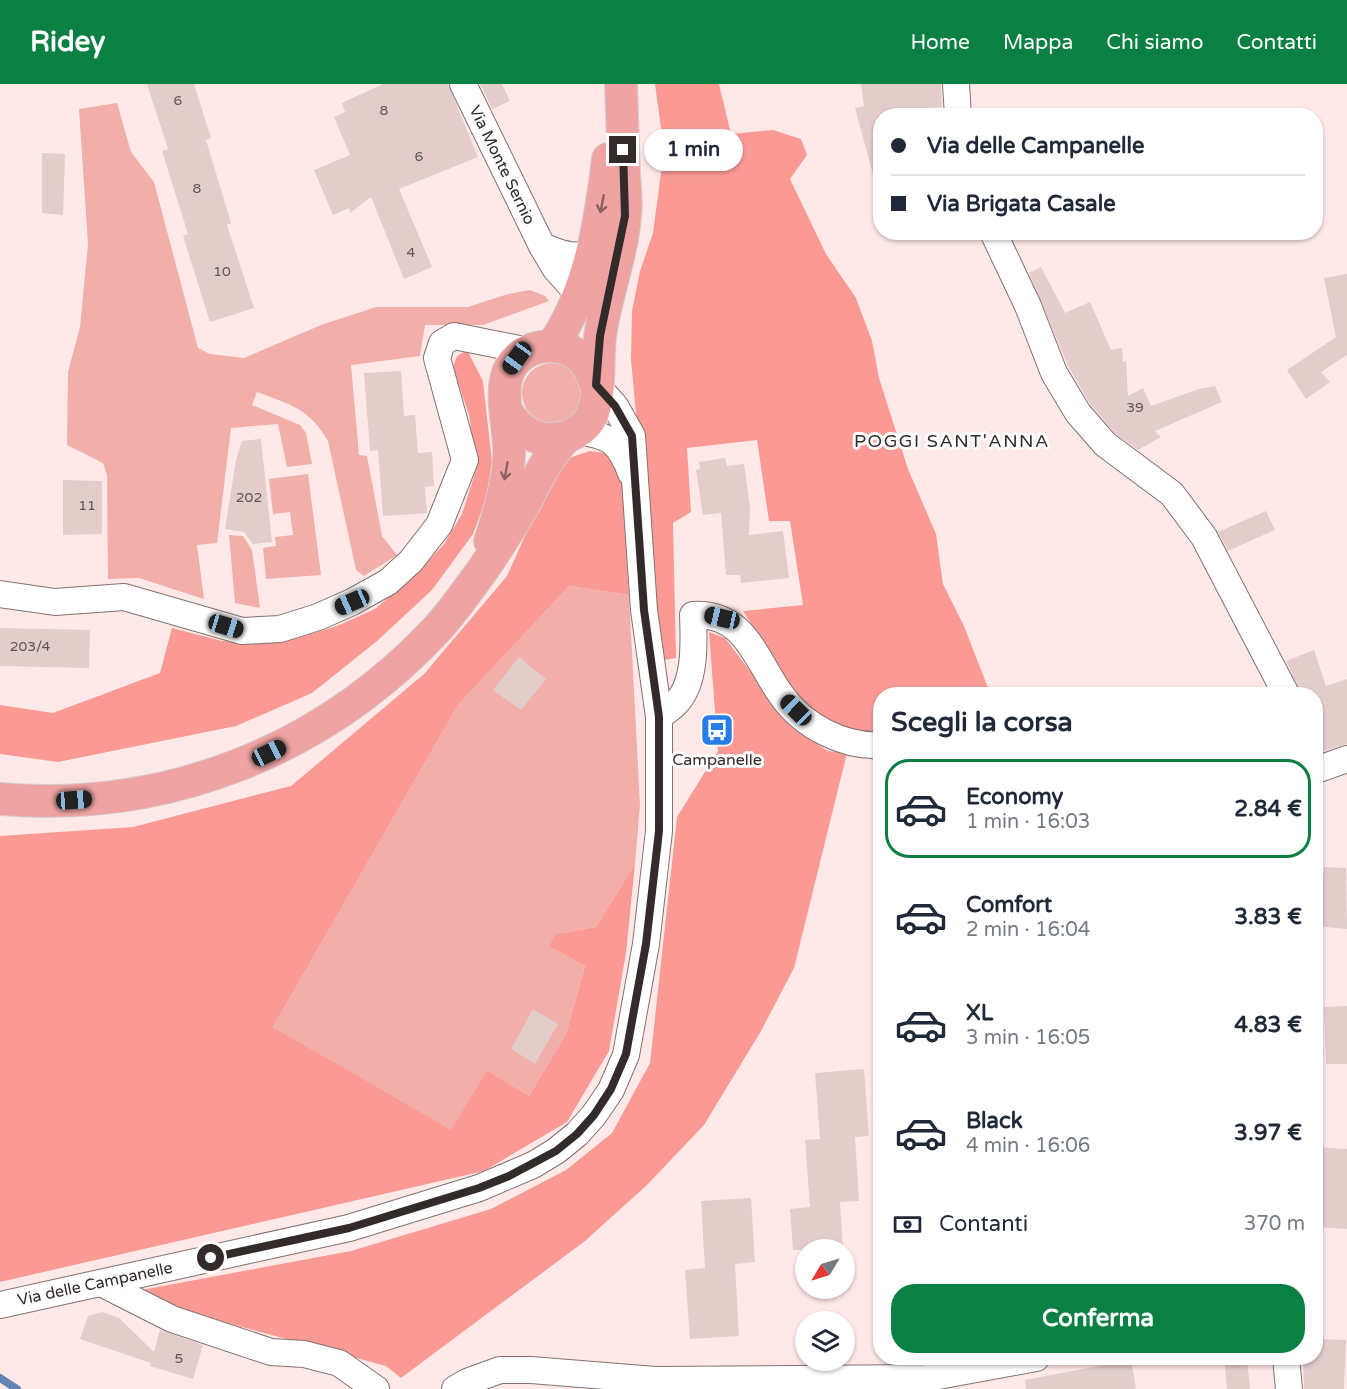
<!DOCTYPE html>
<html lang="it">
<meta charset="utf-8">
<style>
:root{--surface:#fff;--page:#f6f6f7;--text:#1f2937;--muted:#747a83;--line:#e0e1e3;--accent:#0b8043}
body{margin:0;font-family:"Varela Round",sans-serif;background:var(--page);color:var(--text);height:100vh;display:flex;flex-direction:column;font-size:22px;white-space:nowrap}
*{box-sizing:border-box;margin:0}
p{font-size:20px;color:var(--muted)}
.icon{flex:none;width:33px;height:33px;fill:none;stroke:currentColor;stroke-width:2;stroke-linecap:round;stroke-linejoin:round}
.map{position:relative;flex:1;overflow:hidden}
.side{position:absolute;left:873px;top:603px;width:450px;height:678px;display:flex;flex-direction:column;background:var(--surface);border-radius:24px;box-shadow:0 2px 4px #0004}
.side>*{flex:none}
.banner{position:absolute;left:873px;top:24px;width:450px;height:132px;border-radius:24px;box-shadow:0 2px 4px #0004;display:grid;align-content:center;height:132px;padding:0 18px;background:var(--surface)}
.needle{width:39px;rotate:232deg}
.controls{position:absolute;left:795px;top:1155px;display:grid;gap:12px}
.controls a{display:grid;place-items:center;width:60px;height:60px;border-radius:50%;background:var(--surface);box-shadow:0 2px 4px #0004;font-size:30px}
.end{position:absolute;width:27px;height:27px;margin:-14px;border:8px solid #332b2a;background:#fff;box-shadow:0 0 0 3px #fff}
.from{border-radius:50%}
.bubble{position:absolute;height:42px;border-radius:21px;background:var(--surface);box-shadow:0 2px 4px #0004;font-size:20px;font-weight:800;line-height:42px;text-align:center}
.car{position:absolute;width:18px;height:36px;margin:-18px -9px;border-radius:8px;box-shadow:0 0 4px 2px #0007;background:linear-gradient(#222 24%,#8ab4d8 0 40%,#222 0 76%,#8ab4d8 0 86%,#222 0)}
.banner b{display:flex;align-items:center;gap:21px;height:57px;font-size:22px}
.banner b+b{border-top:2px solid var(--line)}
.banner i{width:15px;height:15px;background:var(--text)}
ul{padding:0;list-style:none}
li{display:flex;align-items:center;gap:18px;height:99px;margin:0 12px 9px;padding:0 6px;border:3px solid transparent;border-radius:24px}
li div{flex:1}
li b{display:block;font-size:22px}
li em{font-style:normal;font-weight:800}
li.current{border-color:var(--accent)}
li>.icon{width:54px;height:54px;stroke-width:1.5}
h2{padding:0 18px;font-size:27px;line-height:72px}
.pay{display:flex;align-items:center;gap:15px;height:66px;padding:0 18px;font-size:22px}
.pay p{margin-inline-start:auto}
.cta{display:flex;gap:12px;margin-top:auto;padding:12px 18px}
.cta a{flex:1;height:69px;border-radius:24px;background:var(--accent);color:#fff;font-size:24px;font-weight:800;line-height:69px;text-align:center}
header{display:flex;align-items:center;gap:36px;box-sizing:border-box;height:84px;padding:0 30px;background:var(--accent);color:#fff}
header strong{font-size:28px}
nav{display:flex;gap:33px;margin-inline-start:auto;font-size:21px}
.map>svg:first-child{display:block}
.green{fill:#f2aea9}
.forest{fill:#fb9a95}
.lines{fill:none;stroke-linecap:round;stroke-linejoin:round}
.stream{stroke:#6283b4;stroke-width:8}
.building{fill:#e2cdcb}
.minor-casing{stroke:#83706f;stroke-width:28}
.major-casing{stroke:#d2d0d0;stroke-width:34}
.minor{stroke:#fff;stroke-width:26}
.major{stroke:#efa4a3;stroke-width:32}
.oneway{stroke:#886160}
.route{stroke:#332b2a;stroke-width:8}
.labels{text-anchor:middle;dominant-baseline:central;stroke-width:6;stroke-linejoin:round;paint-order:stroke}
.number-label{font-size:14px;fill:#5f5452}
.street-label{font-size:16px;fill:#332b2a;stroke:#fcfcfc}
.poi-label{font-size:16px;fill:#332b2a;stroke:#fcfcfc}
.neighbourhood-label{font-size:18px;letter-spacing:1.5px;fill:#332b2a;stroke:#fcfcfc}
</style>
<header>
<strong>Ridey</strong>
<nav><a>Home</a><a>Mappa</a><a>Chi siamo</a><a>Contatti</a></nav>
</header>
<div class="map">
<svg width="1347" height="1305" viewBox="0 0 1347 1305">
<rect width="100%" height="100%" fill="#ffe9e8"/>
<g class="green">
<path d="M117,19L131,68L154,98L198,264L210,270L244,274L321,241L376,223H468L508,210L530,206L545,212L549,217L483,241H425L420,272L351,281L359,371L367,372L382,452L397,471L364,492L356,486L328,357C309,324 291,321 257,308L252,321L300,341L306,349L312,380L287,383L278,340L231,344L217,459L197,461L204,515L139,494L108,495L107,391L103,379L67,361L68,288L80,243L88,160L79,25Z"/>
<circle cx="552" cy="309" r="30"/>
<path d="M308,390L321,491L266,495L263,464L276,462L275,453L293,451L290,428L273,430L269,395Z"/>
<path d="M229,451L243,452L252,466L260,524L235,519Z"/>
<path d="M569,502L629,511L640,721L635,780L596,843L562,849L553,864L585,882L566,950L529,1012L487,986L451,1047L273,943L458,621Z"/>
</g>
<g class="forest">
<path d="M655,0H719L731,50L773,46L801,55L807,71L790,95L826,170L856,214L872,257L879,294L908,385L936,450L943,500L964,542L988,604V610H880V653L844,646L801,619L743,527L803,521L790,437H769L757,356L687,364L691,428L673,439L676,574L659,577L631,276L632,227L640,187L653,149L664,66Z"/>
<path d="M467,266L483,297L492,378L486,415L473,450L432,506L377,557L312,609L236,642L58,678L0,670V621L53,629L160,589L172,544L222,557L259,558L297,554L337,542L375,525L419,487L444,460L462,430L477,383L469,331L453,283L457,272Z"/>
<path d="M590,367L612,370L622,392L629,511L569,502L458,621L273,943L451,1046L487,986L529,1012L566,950L585,882L549,862L556,850L596,843L635,780L626,869L609,967L567,1038L484,1087L0,1198V752L133,743L291,702L424,590L507,492L546,405L563,376Z"/>
<path d="M709,548L725,554L793,644L828,667L847,669L794,884L761,947L704,1041L647,1101L585,1157L401,1294L386,1282L179,1226L136,1207L351,1167L491,1125L566,1086L612,1049L650,979L677,733L718,667Z"/>
</g>
<g class="lines">
<path class="stream" d="M0,1294L17,1305"/>
</g>
<g class="building">
<path d="M147,0H194L211,54L206,56L231,139L227,141L254,224L210,238L183,152L188,150L162,67L168,65Z"/>
<path d="M383,0H448L478,73L399,105L432,183L404,195L371,113L350,129L349,124L333,131L314,86L350,71L334,33L345,28L342,19Z"/>
<path d="M480,0H502L510,17L492,25Z"/>
<path d="M861,0H941L942,23L909,25L910,32H880V93L874,94L855,24L864,22Z"/>
<path d="M42,69L65,70L63,131L42,129Z"/>
<path d="M1041,183L1065,229L1090,218L1111,266L1122,264L1123,278L1126,277L1128,312L1143,304L1151,322L1199,305L1215,302L1222,318L1155,347L1161,353L1138,366L1115,349L1090,320L1068,282L1029,189Z"/>
<path d="M1347,190V271L1321,288L1330,298L1306,315L1287,286L1336,253L1324,194Z"/>
<path d="M401,287L404,332L415,331L418,369L432,368L434,402L425,403L427,429L383,432L378,366L370,367L364,289Z"/>
<path d="M261,355L272,458L253,460L244,448L225,445L236,376L242,357Z"/>
<path d="M725,374L727,382L744,380L750,423L749,451L783,447L789,494L741,499L740,491H726L721,429L703,431L696,386L700,385L699,378Z"/>
<path d="M63,396L102,397V450L63,451Z"/>
<path d="M1266,427L1275,446L1228,467L1218,448Z"/>
<path d="M0,544L90,546L89,584L0,582Z"/>
<path d="M1314,566L1326,602L1347,595V660L1321,668L1316,653V610H1301L1286,577Z"/>
<path d="M519,573L546,595L521,626L493,606Z"/>
<path d="M1324,783L1346,784L1347,845L1316,842L1318,810L1322,811Z"/>
<path d="M1347,922V980H1326L1324,923Z"/>
<path d="M533,925L558,940L535,980L511,965Z"/>
<path d="M864,985L869,1052L855,1053L859,1117L840,1118L843,1166H793L790,1125L810,1123L805,1056L820,1055L815,989Z"/>
<path d="M1316,1063L1347,1065V1145L1316,1143Z"/>
<path d="M751,1114L755,1178L735,1180L739,1252L690,1255L685,1186L705,1184L701,1117Z"/>
<path d="M102,1228L119,1234L154,1268L160,1246L203,1261L193,1295L150,1282L151,1279L80,1255L88,1232Z"/>
<path d="M1316,1255L1346,1256L1344,1305H1304L1303,1274H1316Z"/>
<path d="M1224,1274H1247L1250,1305H1227Z"/>
<path d="M1125,1277L1126,1281L1132,1280L1136,1305H1026L1025,1296Z"/>
</g>
<g class="lines">
<defs>
<g id="minor">
<path d="M463,0L542,162L555,184L579,211"/>
<path d="M956,0L958,32"/>
<path d="M993,148L1028,222L1054,289L1078,329L1105,360L1172,410L1204,453L1286,610"/>
<path d="M542,162C551,165 560,170 570,171C582,173 598,168 604,183"/>
<path d="M577,347C610,352 619,357 631,389"/>
<path d="M0,510L55,518L124,513L242,547L280,545L318,533L352,518L388,498L411,477L439,441L465,376L437,274L442,259L454,252L529,267"/>
<path d="M659,633C665,628 672,624 677,618C696,598 694,557 693,531C746,528 756,577 782,612C803,642 844,663 880,661"/>
<path d="M1319,685L1347,675"/>
<path d="M101,1199L172,1235L271,1268L304,1270L339,1279L376,1305"/>
<path d="M0,1221L349,1144L479,1104L533,1081L556,1067L577,1050L594,1031L611,1006L626,971L646,860L659,747V633L644,526L632,352L615,322L596,301V289"/>
<path d="M1286,1274L1289,1305"/>
<path d="M455,1305L467,1298L500,1286H531L655,1296L927,1294L1036,1274"/>
</g>
<g id="major">
<path d="M552,262C590,208 600,139 608,75"/>
<path d="M507,328C518,344 531,356 552,355C565,355 579,349 588,338C602,319 597,277 600,253C605,213 622,173 625,132C627,119 625,105 624,91C623,61 622,30 621,0"/>
<path d="M490,457C499,430 508,400 509,371C511,336 487,282 533,265C545,261 558,261 569,266C584,273 591,285 596,301"/>
<path d="M0,715C167,729 323,667 437,545C452,529 464,511 476,495C493,472 509,446 523,422C538,395 544,377 566,353"/>
</g>
</defs>
<use href="#minor" class="minor-casing"/>
<use href="#major" class="major-casing"/>
<use href="#minor" class="minor"/>
<use href="#major" class="major"/>
</g>
<defs><path id="oneway-shaft" d="M-6 0H5M1.5-3L5.5 0L1.5 3" fill="none" stroke-width="1.6" stroke-linecap="round" stroke-linejoin="round" transform="scale(1.5)"/></defs>
<g class="oneway">
<use href="#oneway-shaft" transform="translate(602 120) rotate(101)"/>
<use href="#oneway-shaft" transform="translate(506 387) rotate(100)"/>
</g>
<g class="lines">
<path class="route" d="M211,1174L349,1144L479,1104L509,1092L556,1067L577,1050L594,1031L611,1005L626,970L646,860L659,747V633L644,526L632,352L615,322L596,301L600,252L625,132L623,66"/>
</g>
<defs>
<symbol id="bus-square" viewBox="-11 -11 22 22"><rect x="-9" y="-9" width="18" height="18" rx="4" fill="#287ce7" stroke="#fcfcfc"/><path d="M-5-6H5V4H4V6H2V4H-2V6H-4V4H-5ZM-3.5-4V0h7V-4ZM-3.5 1.2v1.5H-2V1.2ZM2 1.2v1.5H3.5V1.2Z" fill="#fff"/></symbol>
</defs>
<g fill-rule="evenodd">
<use href="#bus-square" x="698" y="627" width="38" height="38"/>
</g>
<g class="labels">
<g class="number-label">
<text x="178" y="16">6</text>
<text x="384" y="26">8</text>
<text x="419" y="72">6</text>
<text x="197" y="104">8</text>
<text x="411" y="168">4</text>
<text x="222" y="187">10</text>
<text x="1135" y="323">39</text>
<text x="249" y="413">202</text>
<text x="87" y="421">11</text>
<text x="30" y="562">203/4</text>
<text x="179" y="1274">5</text>
</g>
<g class="street-label">
<text transform="translate(502 81) rotate(64)">Via Monte Sernio</text>
<text transform="translate(95 1200) rotate(-12)">Via delle Campanelle</text>
</g>
<g class="poi-label">
<text x="717" y="676">Campanelle</text>
</g>
<g class="neighbourhood-label">
<text x="952" y="357">POGGI SANT'ANNA</text>
</g>
</g>
</svg>
<div class="controls">
<a><svg class="needle" viewBox="-14 -14 28 28"><path d="M0-13l5 13h-10z" fill="#e53935"/><path d="M0 13l5-13h-10z" fill="#747a83"/></svg></a>
<a><svg class="icon" aria-label="layers" viewBox="0 0 24 24"><path d="M12 4l9 5-9 5-9-5zM3 14l9 5 9-5"/></svg></a>
</div>
<i class="end from" style="left:211px;top:1174px"></i>
<i class="end" style="left:623px;top:66px"></i>
<div class="bubble" style="left:644px;top:45px;width:99px">1 min</div>
<i class="car" style="left:517px;top:274px;rotate:216deg"></i>
<i class="car" style="left:352px;top:518px;rotate:246deg"></i>
<i class="car" style="left:722px;top:534px;rotate:283deg"></i>
<i class="car" style="left:226px;top:542px;rotate:107deg"></i>
<i class="car" style="left:796px;top:626px;rotate:314deg"></i>
<i class="car" style="left:269px;top:669px;rotate:64deg"></i>
<i class="car" style="left:74px;top:716px;rotate:86deg"></i>
<div class="banner">
<b><i class="from"></i>Via delle Campanelle</b>
<b><i></i>Via Brigata Casale</b>
</div>
<section class="side">
<h2>Scegli la corsa</h2>
<ul>
<li class="current"><svg class="icon" aria-label="car" viewBox="0 0 24 24"><path d="M5 17H2v-5l4-1 3-4h7l3 4 3 1v5h-3M9 17h6M6 11h13"/><circle cx="7" cy="17" r="2"/><circle cx="17" cy="17" r="2"/></svg><div><b>Economy</b><p>1 min · 16:03</p></div><em>2.84 €</em></li>
<li><svg class="icon" aria-label="car" viewBox="0 0 24 24"><path d="M5 17H2v-5l4-1 3-4h7l3 4 3 1v5h-3M9 17h6M6 11h13"/><circle cx="7" cy="17" r="2"/><circle cx="17" cy="17" r="2"/></svg><div><b>Comfort</b><p>2 min · 16:04</p></div><em>3.83 €</em></li>
<li><svg class="icon" aria-label="car" viewBox="0 0 24 24"><path d="M5 17H2v-5l4-1 3-4h7l3 4 3 1v5h-3M9 17h6M6 11h13"/><circle cx="7" cy="17" r="2"/><circle cx="17" cy="17" r="2"/></svg><div><b>XL</b><p>3 min · 16:05</p></div><em>4.83 €</em></li>
<li><svg class="icon" aria-label="car" viewBox="0 0 24 24"><path d="M5 17H2v-5l4-1 3-4h7l3 4 3 1v5h-3M9 17h6M6 11h13"/><circle cx="7" cy="17" r="2"/><circle cx="17" cy="17" r="2"/></svg><div><b>Black</b><p>4 min · 16:06</p></div><em>3.97 €</em></li>
</ul>
<div class="pay"><svg class="icon" aria-label="cash" viewBox="0 0 24 24"><path d="M3 7h18v10H3z"/><circle cx="12" cy="12" r="2"/></svg>Contanti<p>370 m</p></div>
<div class="cta"><a>Conferma</a></div>
</section>
</div>
